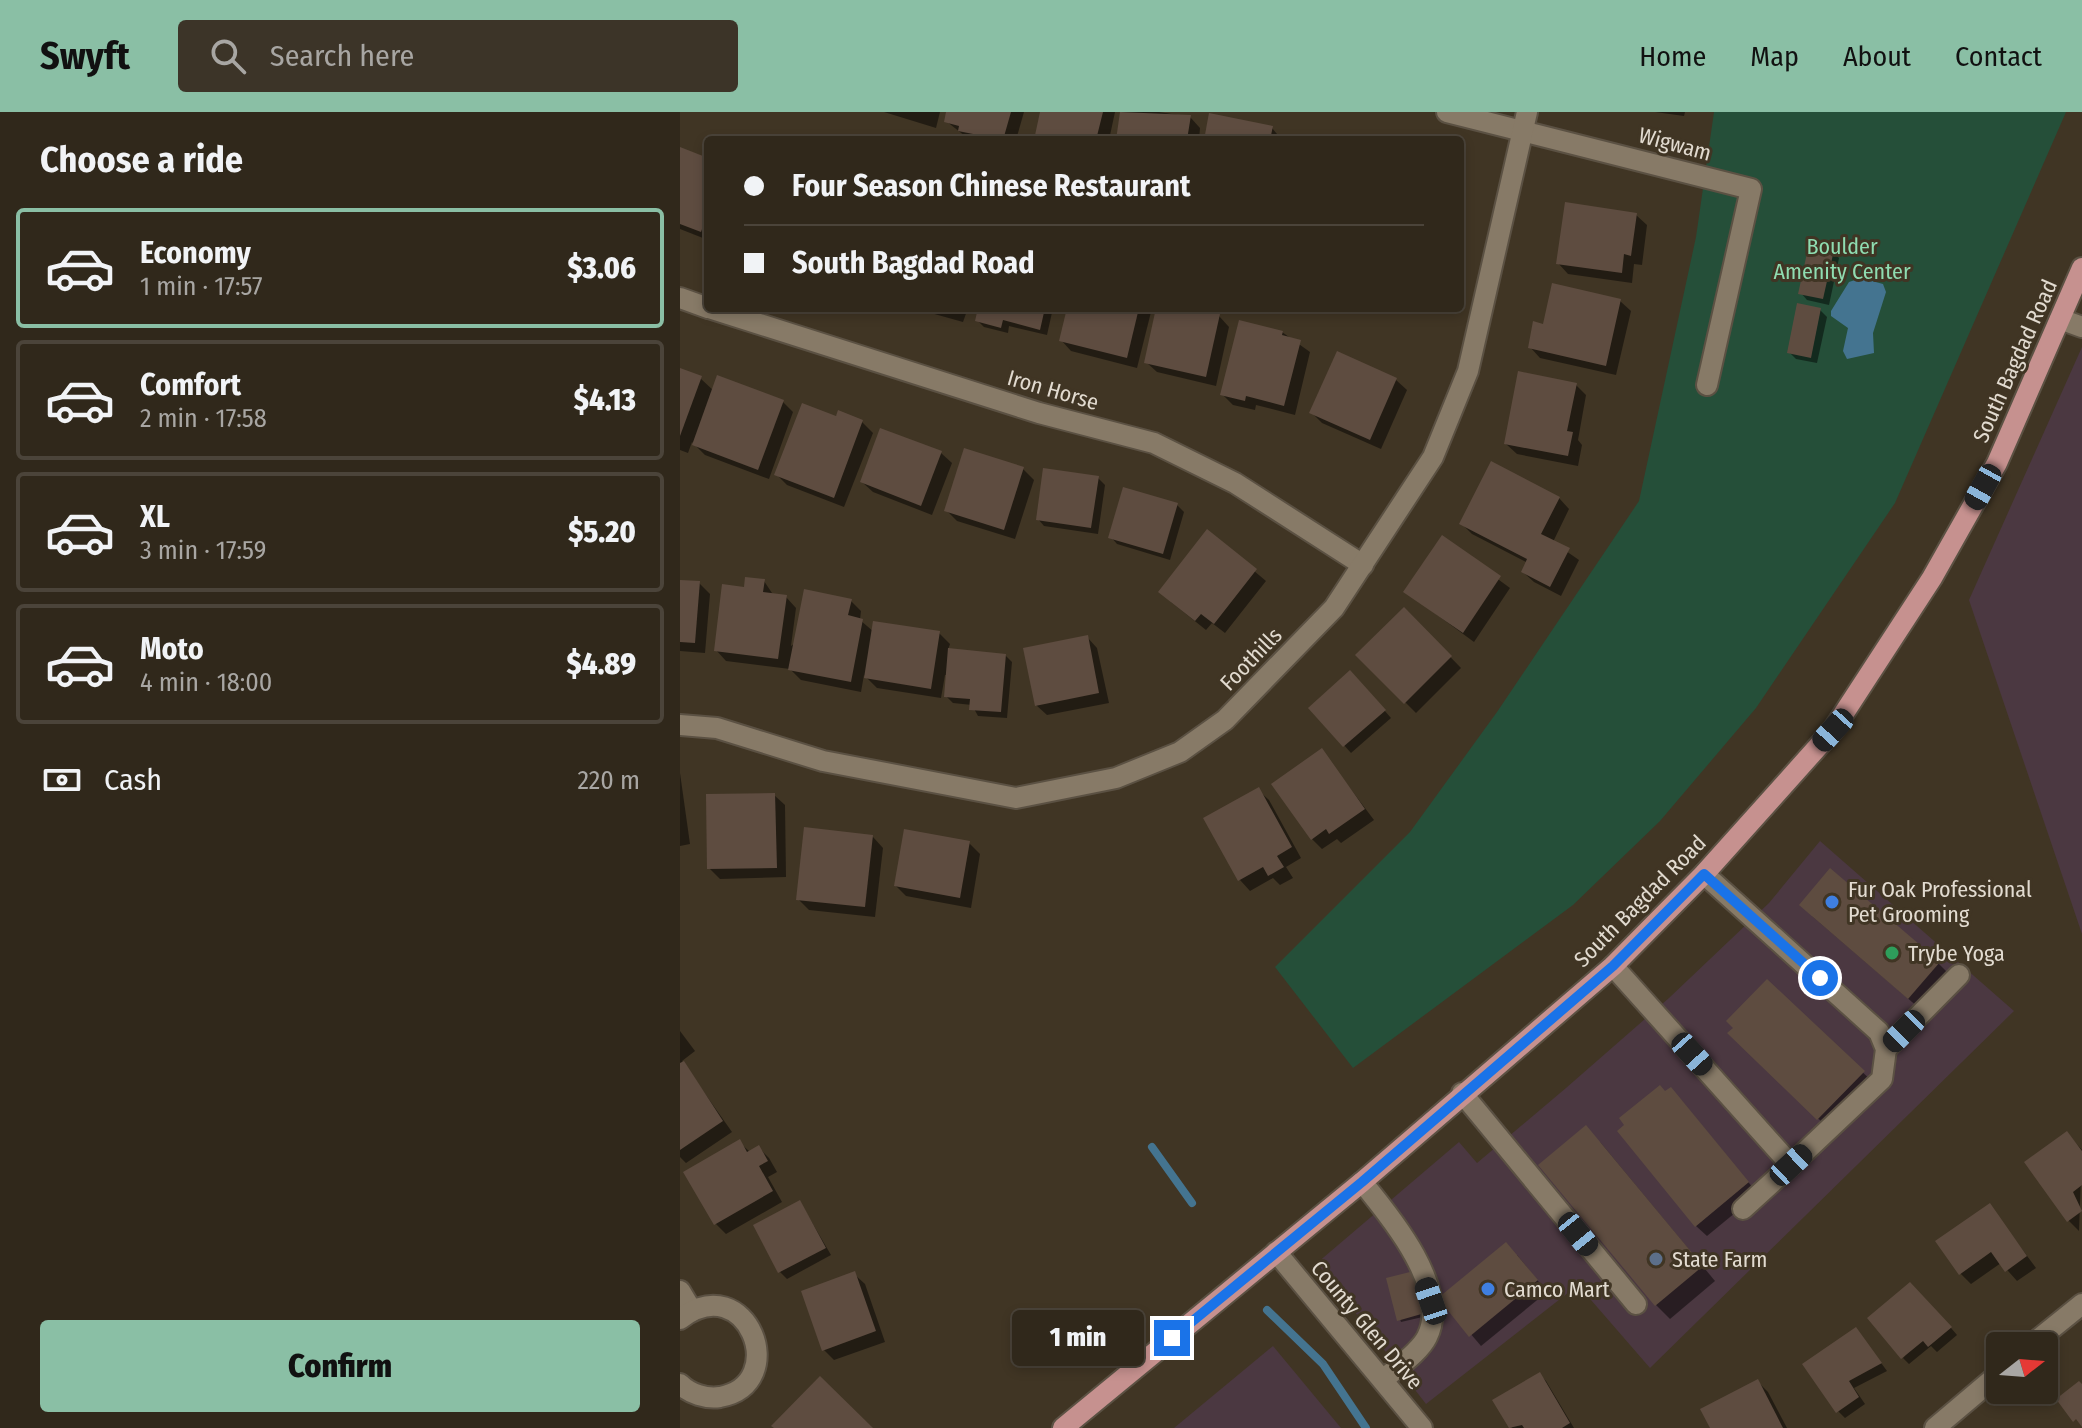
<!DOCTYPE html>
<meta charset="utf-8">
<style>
:root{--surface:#30281b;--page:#3c3428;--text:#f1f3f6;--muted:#a8a6a3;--line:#4b443a;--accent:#8abfa5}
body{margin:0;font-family:"Fira Sans Condensed",sans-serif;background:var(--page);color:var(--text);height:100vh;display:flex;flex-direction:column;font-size:30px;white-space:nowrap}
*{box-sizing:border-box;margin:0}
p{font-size:26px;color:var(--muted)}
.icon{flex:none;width:44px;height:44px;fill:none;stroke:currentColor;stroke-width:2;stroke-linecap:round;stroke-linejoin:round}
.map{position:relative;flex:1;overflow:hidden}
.details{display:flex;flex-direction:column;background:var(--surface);width:680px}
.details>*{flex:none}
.banner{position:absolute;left:24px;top:24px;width:760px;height:176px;border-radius:8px;box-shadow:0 4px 12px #0003,0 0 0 2px var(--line);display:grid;align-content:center;height:176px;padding:0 40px;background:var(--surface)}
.needle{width:52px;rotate:73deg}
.fabs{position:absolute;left:1306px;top:1220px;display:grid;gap:16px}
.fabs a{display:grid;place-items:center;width:72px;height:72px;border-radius:8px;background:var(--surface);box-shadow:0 4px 12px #0003,0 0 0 2px var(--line);font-size:40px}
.end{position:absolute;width:36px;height:36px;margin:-18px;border:10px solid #1a73e8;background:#fff;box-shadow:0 0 0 4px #fff}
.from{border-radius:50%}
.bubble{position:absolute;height:56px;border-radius:8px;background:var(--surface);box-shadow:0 4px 12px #0003,0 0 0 2px var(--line);font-size:26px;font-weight:800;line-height:56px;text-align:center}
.car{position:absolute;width:24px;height:48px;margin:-24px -12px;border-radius:10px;box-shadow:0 0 6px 2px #0007;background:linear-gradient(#222 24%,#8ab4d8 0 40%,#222 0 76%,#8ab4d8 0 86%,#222 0)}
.banner b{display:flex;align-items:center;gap:28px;height:76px;font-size:30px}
.banner b+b{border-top:2px solid var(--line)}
.banner i{width:20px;height:20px;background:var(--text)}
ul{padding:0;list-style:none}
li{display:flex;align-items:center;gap:24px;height:120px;margin:0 16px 12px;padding:0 24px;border:4px solid var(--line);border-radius:8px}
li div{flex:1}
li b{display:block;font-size:30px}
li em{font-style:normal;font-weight:800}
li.selected{border-color:var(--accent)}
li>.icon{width:72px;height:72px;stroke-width:1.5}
h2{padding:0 40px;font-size:36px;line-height:96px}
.pay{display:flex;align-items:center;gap:20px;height:88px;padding:0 40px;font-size:30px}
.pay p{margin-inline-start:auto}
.action{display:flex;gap:16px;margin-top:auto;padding:16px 40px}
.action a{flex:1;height:92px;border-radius:8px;background:var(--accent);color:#111;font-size:32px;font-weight:800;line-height:92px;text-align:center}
header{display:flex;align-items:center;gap:48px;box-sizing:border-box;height:112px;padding:0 40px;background:var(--accent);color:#111}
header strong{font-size:38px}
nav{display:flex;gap:44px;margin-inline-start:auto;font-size:28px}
.search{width:560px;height:72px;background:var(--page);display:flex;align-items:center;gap:20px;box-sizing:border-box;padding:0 28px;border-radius:8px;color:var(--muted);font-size:30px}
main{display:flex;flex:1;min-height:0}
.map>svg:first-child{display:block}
.commercial{fill:#4b3841}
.green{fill:#254f39}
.water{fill:#447490}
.shadow{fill:#0007}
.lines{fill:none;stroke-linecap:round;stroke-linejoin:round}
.stream{stroke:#447490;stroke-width:8}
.building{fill:#5e4c40}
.minor-casing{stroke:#5b5143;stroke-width:24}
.major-casing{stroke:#5b5143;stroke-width:24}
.minor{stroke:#877a67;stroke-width:20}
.major{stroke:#c6918f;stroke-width:20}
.route{stroke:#1a73e8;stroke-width:10}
.shop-dot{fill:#3f7fe0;stroke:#403524;stroke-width:3}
.leisure-dot{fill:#2e9e5b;stroke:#403524;stroke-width:3}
.service-dot{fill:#5c6f8a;stroke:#403524;stroke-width:3}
.labels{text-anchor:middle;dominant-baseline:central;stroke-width:6;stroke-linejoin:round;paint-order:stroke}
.street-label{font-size:22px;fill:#e2dbd0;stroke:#403524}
.park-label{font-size:22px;fill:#8fddb1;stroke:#403524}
.poi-label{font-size:22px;fill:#e2dbd0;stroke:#403524;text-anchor:start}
</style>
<header>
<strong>Swyft</strong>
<div class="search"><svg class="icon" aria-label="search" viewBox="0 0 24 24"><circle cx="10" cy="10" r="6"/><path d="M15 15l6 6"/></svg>Search here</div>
<nav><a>Home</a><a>Map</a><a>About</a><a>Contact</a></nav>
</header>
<main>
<section class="details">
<h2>Choose a ride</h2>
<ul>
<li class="selected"><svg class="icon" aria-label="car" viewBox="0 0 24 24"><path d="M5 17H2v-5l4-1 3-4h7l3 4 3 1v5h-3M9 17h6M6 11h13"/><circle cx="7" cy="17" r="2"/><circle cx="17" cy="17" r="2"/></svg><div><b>Economy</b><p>1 min · 17:57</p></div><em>$3.06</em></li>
<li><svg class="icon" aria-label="car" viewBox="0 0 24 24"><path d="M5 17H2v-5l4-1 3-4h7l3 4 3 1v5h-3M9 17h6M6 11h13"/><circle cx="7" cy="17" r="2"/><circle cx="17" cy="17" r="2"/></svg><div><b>Comfort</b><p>2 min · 17:58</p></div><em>$4.13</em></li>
<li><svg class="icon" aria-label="car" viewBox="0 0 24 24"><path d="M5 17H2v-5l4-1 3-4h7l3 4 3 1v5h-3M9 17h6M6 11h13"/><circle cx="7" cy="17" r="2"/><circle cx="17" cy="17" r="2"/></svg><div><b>XL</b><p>3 min · 17:59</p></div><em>$5.20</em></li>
<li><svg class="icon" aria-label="car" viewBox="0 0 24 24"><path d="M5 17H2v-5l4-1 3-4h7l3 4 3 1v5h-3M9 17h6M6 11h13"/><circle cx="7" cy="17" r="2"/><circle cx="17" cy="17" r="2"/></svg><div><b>Moto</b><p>4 min · 18:00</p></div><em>$4.89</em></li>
</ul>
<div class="pay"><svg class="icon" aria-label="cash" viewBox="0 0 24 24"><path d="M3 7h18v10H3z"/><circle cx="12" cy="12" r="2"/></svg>Cash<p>220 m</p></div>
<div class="action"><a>Confirm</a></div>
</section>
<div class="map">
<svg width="1402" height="1316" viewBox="0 0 1402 1316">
<rect width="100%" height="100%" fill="#403524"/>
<g class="commercial">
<path d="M1402,235V822L1289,488Z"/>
<path d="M1140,729L1334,899L970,1256L898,1173L746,1292L637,1151L779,1030L797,1051L886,976L989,886L1089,791Z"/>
<path d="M593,1234L661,1316H494Z"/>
</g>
<path class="green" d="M1034,0H1386L1215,391L1076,596L980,709L893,793L673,956L595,855L730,720L817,600L959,389L1016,125Z"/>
<path class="water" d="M1181,166L1203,172L1206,180L1193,221L1194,241L1167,247L1163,239L1168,216L1151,204V199L1169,170Z"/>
<g class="shadow">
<path d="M204,0H260L256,16Z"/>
<path d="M268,0H344L336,28H290L266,9Z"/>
<path d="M362,0H435L429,28H356Z"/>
<path d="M442,0H479L510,5L520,16L519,28H438Z"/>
<path d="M975,0H1005L1004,4Z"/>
<path d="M592,16L602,28H526Z"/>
<path d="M0,38L28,48V128L0,117Z"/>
<path d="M956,103L967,113L962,153L954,152L952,171L888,162L878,151Z"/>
<path d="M1153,140L1159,146L1149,193L1127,188L1121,181Z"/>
<path d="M940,189L951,199L936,263L860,246L850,235L864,214Z"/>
<path d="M233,196H288L283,210Z"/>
<path d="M300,196H373L367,223L329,214L328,221L304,215L297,208Z"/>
<path d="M389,196H472L457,256L391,239L381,228Z"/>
<path d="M478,196H519L539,204L549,215L536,274L477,260L466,250Z"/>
<path d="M1140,198L1147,205L1137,251L1116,247L1109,240Z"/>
<path d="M602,220L630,240L615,303L576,293L575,298L553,293L542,282Z"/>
<path d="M658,242L716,268L727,278L701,337L642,311L632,301Z"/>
<path d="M0,258L20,266L34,279L103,290L113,300L89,367L25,343L12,330L8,341L0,338Z"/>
<path d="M896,273L906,283L898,328L902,333L898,354L837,342L826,332Z"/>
<path d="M159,301L182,310L193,321L164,395L107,373L96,362Z"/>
<path d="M261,341L272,351L252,403L193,380L182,370Z"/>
<path d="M343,357L354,368L335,427L277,409L266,398Z"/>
<path d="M418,366L425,373L418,422L364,414L358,407Z"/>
<path d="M879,386L889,397L873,430L899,448L881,484L854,470L843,460L848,451L792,422L782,412Z"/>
<path d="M497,393L504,400L490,448L437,432L431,425Z"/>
<path d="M528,420L586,469L545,521L532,511L526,518L491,490Z"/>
<path d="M762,426L830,476L794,530L726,480Z"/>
<path d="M84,469L94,484L106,485L116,496L111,534L171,489L181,499L180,508L194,520L259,521L270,532L268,538L325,543L332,550L327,606L298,604L292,593L273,591L266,584L268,563H265L261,586L197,576L184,563L181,580L121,568L110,557L46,549L36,538L66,477Z"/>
<path d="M0,470L19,471L30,482L25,541L0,539Z"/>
<path d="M724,497L781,556L736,601L678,543Z"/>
<path d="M407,525L417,536L429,591L367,603L356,593Z"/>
<path d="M677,567L711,606L671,641L631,596Z"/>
<path d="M642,639L694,708L661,731L657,727L642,737L632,727Z"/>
<path d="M0,661L10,732L0,734Z"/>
<path d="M578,678L589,688L621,746L606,755L613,766L600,773L593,766L570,779L560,768L526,707Z"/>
<path d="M94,683L105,693L106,765L40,767L29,756Z"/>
<path d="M193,725L203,736L195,805L129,798L118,787Z"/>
<path d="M289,731L300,742L291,796L226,784L216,774Z"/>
<path d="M1132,804L1258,851L1269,862L1239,896Z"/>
<path d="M1087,870L1194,971L1149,1017L1050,921Z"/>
<path d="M0,919L15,939L2,949L52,1020L6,1051L0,1045Z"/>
<path d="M986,981L1001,988L1078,1082L1027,1124L1016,1114Z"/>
<path d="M1387,1021L1402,1038L1399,1119L1389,1109Z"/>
<path d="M59,1030L70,1040L78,1035L89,1046L97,1060L88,1065L102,1090L46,1122L35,1111Z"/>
<path d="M920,1030L1035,1169L990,1207L976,1193Z"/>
<path d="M120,1090L151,1143L107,1167L100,1160Z"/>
<path d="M1310,1094L1356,1156L1337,1169L1321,1151L1291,1172L1280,1161Z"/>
<path d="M837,1143L867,1180L801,1234L761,1187Z"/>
<path d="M174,1162L185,1172L205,1230L154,1248L144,1238Z"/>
<path d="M708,1168L747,1204L721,1210Z"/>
<path d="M1260,1203L1277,1223L1257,1240L1251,1234L1229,1252L1223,1246Z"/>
<path d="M1182,1225L1207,1259L1174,1276L1185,1292L1165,1306L1158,1299Z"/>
<path d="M859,1262L866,1269L894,1316H832L815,1289Z"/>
<path d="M1078,1270L1088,1280L1107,1316H1032Z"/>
</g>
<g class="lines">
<g class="stream">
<path d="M472,1035L512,1091"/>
<path d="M587,1198L643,1252L686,1316"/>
</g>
</g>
<g class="building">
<path d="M266,0H331L323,28L278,19L279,14L264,10Z"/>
<path d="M360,0H423L416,28H354Z"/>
<path d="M440,0L511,3L507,28H436Z"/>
<path d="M529,1L593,14L590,28H524Z"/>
<path d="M0,35L28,46V100L21,120L0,112Z"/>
<path d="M885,90L957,101L951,144L944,142L942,161L876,152Z"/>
<path d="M1129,132L1154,138L1143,187L1118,182Z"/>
<path d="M872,171L941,187L926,254L848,236L853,209L863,212Z"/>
<path d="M1117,191L1141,196L1131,246L1107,241Z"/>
<path d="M298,196H365L360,218L323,208L321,216L295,209Z"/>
<path d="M387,196H459L447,246L379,229Z"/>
<path d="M476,196H516L540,202L526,265L464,251Z"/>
<path d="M559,208L603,219L602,223L621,228L604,294L566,284L565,289L540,283Z"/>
<path d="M657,239L717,266L690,328L629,301Z"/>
<path d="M0,256L22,264L0,324Z"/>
<path d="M838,259L897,271L887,319L893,320L888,344L824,332Z"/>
<path d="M37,263L104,288L78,358L12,333Z"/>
<path d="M122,291L156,304L158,298L183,308L154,386L94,363Z"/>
<path d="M200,316L262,339L241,394L180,370Z"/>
<path d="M284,336L344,355L324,418L264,399Z"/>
<path d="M811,349L880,385L861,422L890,436L870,475L841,460L847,447L779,412Z"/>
<path d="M363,356L419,364L411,416L356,408Z"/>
<path d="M443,375L498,391L483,442L428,426Z"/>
<path d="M527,417L577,457L534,512L521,502L515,509L478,480Z"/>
<path d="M762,423L821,464L783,521L723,480Z"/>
<path d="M65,465L85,467L83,480L107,483L98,547L34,539L42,472L64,475Z"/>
<path d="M0,468L20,469L15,531L0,530Z"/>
<path d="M124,477L172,487L168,503L183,507L171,570L108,558Z"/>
<path d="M724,495L772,544L724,592L675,543Z"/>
<path d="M193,509L260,519L251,577L184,566Z"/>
<path d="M408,523L419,581L355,594L343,536Z"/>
<path d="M268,536L326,542L321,600L289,598L290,587L264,585Z"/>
<path d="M670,558L706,598L663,635L628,596Z"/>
<path d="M642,636L685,697L649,722L646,717L631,728L591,672Z"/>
<path d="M579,675L612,735L597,744L604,755L588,764L583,755L558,769L523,706Z"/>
<path d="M95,681L97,756L27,757L26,682Z"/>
<path d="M124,715L193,723L185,795L116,788Z"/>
<path d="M224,717L290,729L280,786L214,774Z"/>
<path d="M1150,756L1260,850L1228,887L1119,793Z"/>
<path d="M1087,867L1185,959L1137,1008L1047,921L1053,916L1046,909Z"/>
<path d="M4,949L43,1009L0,1038V951Z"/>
<path d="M980,973L985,979L991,975L1069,1070L1015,1115L937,1019L944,1013L939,1006Z"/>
<path d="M906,1013L1023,1154L975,1194L858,1053Z"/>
<path d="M1387,1019L1402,1039V1073L1393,1080L1402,1099L1387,1110L1344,1050Z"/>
<path d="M60,1027L67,1040L79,1033L88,1049L79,1054L93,1079L34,1113L3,1060Z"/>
<path d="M120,1088L146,1136L98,1161L73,1113Z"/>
<path d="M1310,1091L1347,1144L1325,1160L1311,1140L1279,1163L1255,1129Z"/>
<path d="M826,1130L858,1168L789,1225L758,1186Z"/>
<path d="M175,1159L196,1219L142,1239L121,1179Z"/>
<path d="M734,1159L745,1201L717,1209L706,1166Z"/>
<path d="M1230,1170L1272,1215L1248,1235L1243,1229L1221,1247L1187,1206Z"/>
<path d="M1176,1215L1202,1251L1169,1269L1179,1285L1156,1301L1122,1252Z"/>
<path d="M860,1260L890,1311L882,1316H844L842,1313L829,1316L812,1288Z"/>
<path d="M140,1264L193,1316H94L91,1314Z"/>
<path d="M1078,1267L1103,1316H1030L1020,1297Z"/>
<path d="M1399,1269L1402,1272V1315L1396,1307L1393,1310L1376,1287Z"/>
</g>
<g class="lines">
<defs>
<g id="minor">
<path d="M767,0L1071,77L1027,273"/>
<path d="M0,186L28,196"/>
<path d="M29,196L359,301L474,331L555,371L683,453"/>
<path d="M1380,207L1402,215"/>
<path d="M0,613L37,616L143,649L336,686L436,666L500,640L545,608L654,496L753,345L788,259L847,0"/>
<path d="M933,854L1111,1053L1202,967L1206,937L1199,920L1024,762"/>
<path d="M1206,937L1279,863"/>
<path d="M782,981L956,1192"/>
<path d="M682,1070C710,1104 771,1177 747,1225C739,1241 716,1256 703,1268"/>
<path d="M1063,1097L1111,1053"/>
<path d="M596,1140L742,1316"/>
<path d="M0,1179L12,1199"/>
<path d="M0,1207C67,1155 112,1272 40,1285C26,1287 10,1282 0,1272"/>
<path d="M1350,1234L1402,1192"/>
<path d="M1255,1316L1320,1261"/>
</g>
<path id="major" d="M383,1316L682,1070L933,854L1024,762L1153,618L1252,466L1317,351L1402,156"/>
</defs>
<use href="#minor" class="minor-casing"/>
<use href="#major" class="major-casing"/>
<use href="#minor" class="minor"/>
<use href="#major" class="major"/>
</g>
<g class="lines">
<path class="route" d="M492,1226L682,1070L933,854L1024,762L1140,866"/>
</g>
<g class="shop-dot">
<circle cx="1152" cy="790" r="8"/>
<circle cx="808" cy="1177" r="8"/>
</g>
<circle class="leisure-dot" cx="1212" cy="841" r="8"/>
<circle class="service-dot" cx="976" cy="1147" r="8"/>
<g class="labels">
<g class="street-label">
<text transform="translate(995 32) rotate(15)">Wigwam</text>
<text transform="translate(1335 249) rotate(-66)">South Bagdad Road</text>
<text transform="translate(373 278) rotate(16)">Iron Horse</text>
<text transform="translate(571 547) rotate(-46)">Foothills</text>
<text transform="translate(960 789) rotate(-45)">South Bagdad Road</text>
<text transform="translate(687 1213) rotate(50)">County Glen Drive</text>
</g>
<g class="park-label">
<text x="1162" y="134">Boulder<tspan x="1162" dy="25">Amenity Center</tspan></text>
</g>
<g class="poi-label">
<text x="1168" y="777">Fur Oak Professional<tspan x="1168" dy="25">Pet Grooming</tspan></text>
<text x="1228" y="841">Trybe Yoga</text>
<text x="992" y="1147">State Farm</text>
<text x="824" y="1177">Camco Mart</text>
</g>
</g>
</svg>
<div class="fabs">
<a><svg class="needle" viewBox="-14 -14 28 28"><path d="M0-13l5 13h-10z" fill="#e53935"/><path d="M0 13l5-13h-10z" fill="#a8a6a3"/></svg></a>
</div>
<i class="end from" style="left:1140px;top:866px"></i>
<i class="end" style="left:492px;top:1226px"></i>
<div class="bubble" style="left:332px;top:1198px;width:132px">1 min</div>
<i class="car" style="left:1303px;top:375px;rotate:209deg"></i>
<i class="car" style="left:1153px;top:618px;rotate:222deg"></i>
<i class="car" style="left:1224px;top:919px;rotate:225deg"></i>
<i class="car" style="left:1012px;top:942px;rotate:138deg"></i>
<i class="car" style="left:1111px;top:1053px;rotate:47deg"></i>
<i class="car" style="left:898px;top:1122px;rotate:141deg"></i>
<i class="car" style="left:751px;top:1189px;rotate:341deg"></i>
<div class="banner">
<b><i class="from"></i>Four Season Chinese Restaurant</b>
<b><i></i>South Bagdad Road</b>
</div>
</div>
</main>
